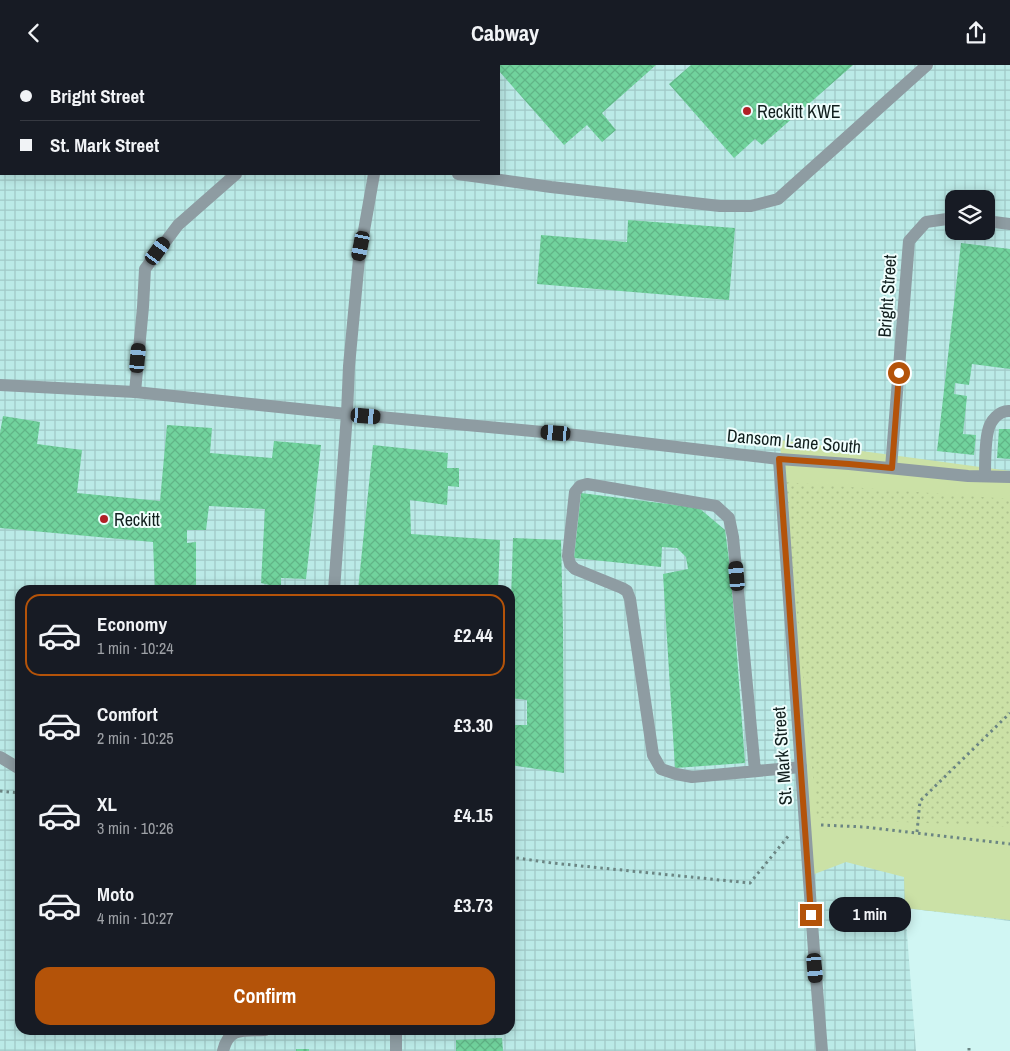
<!DOCTYPE html>
<meta charset="utf-8">
<style>
:root{--surface:#171b24;--page:#20242c;--text:#f1f3f6;--muted:#9ea1a6;--line:#363941;--accent:#b45309}
body{margin:0;font-family:"Archivo Narrow",sans-serif;background:var(--page);color:var(--text);height:100vh;display:flex;flex-direction:column;font-size:19px;white-space:nowrap}
*{box-sizing:border-box;margin:0}
p{font-size:16px;color:var(--muted)}
.icon{flex:none;width:28px;height:28px;fill:none;stroke:currentColor;stroke-width:2;stroke-linecap:round;stroke-linejoin:round}
.map{position:relative;flex:1;overflow:hidden}
.side{position:absolute;left:15px;top:520px;width:500px;height:450px;display:flex;flex-direction:column;background:var(--surface);border-radius:15px;box-shadow:0 2px 12px #0003}
.side>*{flex:none}
.top-card{position:absolute;left:0px;top:0px;width:500px;height:110px;box-shadow:0 2px 12px #0003;display:grid;align-content:center;height:110px;padding:0 20px;background:var(--surface)}
.tools{position:absolute;left:945px;top:125px;display:grid;gap:10px}
.tools a{display:grid;place-items:center;width:50px;height:50px;border-radius:10px;background:var(--surface);box-shadow:0 2px 12px #0003;font-size:25px}
.end{position:absolute;width:22px;height:22px;margin:-11px;border:6px solid #b45309;background:#fff;box-shadow:0 0 0 2px #fff}
.from{border-radius:50%}
.bubble{position:absolute;height:35px;border-radius:15px;background:var(--surface);box-shadow:0 2px 12px #0003;font-size:16px;font-weight:700;line-height:35px;text-align:center}
.car{position:absolute;width:15px;height:30px;margin:-15px -8px;border-radius:6px;box-shadow:0 0 4px 1px #0007;background:linear-gradient(#222 24%,#8ab4d8 0 40%,#222 0 76%,#8ab4d8 0 86%,#222 0)}
.top-card b{display:flex;align-items:center;gap:18px;height:48px;font-size:19px}
.top-card b+b{border-top:1px solid var(--line)}
.top-card i{width:12px;height:12px;background:var(--text)}
ul{padding:9px 0 0;list-style:none}
li{display:flex;align-items:center;gap:15px;height:82px;margin:0 10px 8px;padding:0 10px;border:2px solid transparent;border-radius:15px}
li div{flex:1}
li b{display:block;font-size:19px}
li em{font-style:normal;font-weight:700}
li.on{border-color:var(--accent)}
li>.icon{width:45px;height:45px;stroke-width:1.5}
.button{display:flex;gap:10px;margin-top:auto;padding:10px 20px}
.button a{flex:1;height:58px;border-radius:15px;background:var(--accent);color:#fff;font-size:20px;font-weight:700;line-height:58px;text-align:center}
header{display:flex;justify-content:space-between;align-items:center;height:65px;padding:0 20px;background:var(--surface);font-size:22px;font-weight:700}
.map>svg:first-child{display:block}
.industrial{fill:url(#industrial-grid);fill-rule:evenodd}
.green{fill:#cbe1a6}
.park{fill:url(#park-dots)}
.building{fill:url(#building-cross-hatch)}
.lines{fill:none;stroke-linecap:round;stroke-linejoin:round}
.path{stroke:#6b8583;stroke-width:3;stroke-dasharray:2.5 4;stroke-linecap:butt}
.minor{stroke:#8e9ca2;stroke-width:12}
.highway{stroke:#26434e;stroke-width:15}
.route{stroke:#b45309;stroke-width:6}
.poi-dot{fill:#b12026;stroke:#effefd;stroke-width:2}
.labels{text-anchor:middle;dominant-baseline:central;stroke-width:4;stroke-linejoin:round;paint-order:stroke}
.poi-label{font-size:18px;fill:#111f1e;stroke:#effefd;text-anchor:start}
.street-label{font-size:18px;fill:#111f1e;stroke:#effefd}
</style>
<header><svg class="icon" aria-label="back" viewBox="0 0 24 24"><path d="M15 5l-7 7 7 7"/></svg>Cabway<svg class="icon" aria-label="share" viewBox="0 0 24 24"><path d="M12 15V3M7 8l5-5 5 5M5 13v7h14v-7"/></svg></header>
<div class="map">
<svg width="1010" height="986" viewBox="0 0 1010 986">
<defs>
<pattern id="industrial-grid" width="8" height="8" patternUnits="userSpaceOnUse" patternTransform="scale(1.25)"><rect width="8" height="8" fill="#bbeae7"/><path d="M0 4h8M4 0v8" fill="none" stroke="#a0c8c6"/></pattern>
<pattern id="park-dots" width="8" height="8" patternUnits="userSpaceOnUse" patternTransform="scale(1.25)"><rect width="8" height="8" fill="#cbe1a6"/><path d="M2 2h.1M6 6h.1" fill="none" stroke="#adc18e" stroke-width="1.8" stroke-linecap="round"/></pattern>
<pattern id="building-cross-hatch" width="8" height="8" patternUnits="userSpaceOnUse" patternTransform="scale(1.25)"><rect width="8" height="8" fill="#71d39d"/><path d="M0 0l8 8M0 8l8-8" fill="none" stroke="#61b587"/></pattern>
</defs>
<rect width="100%" height="100%" fill="#d0f6f3"/>
<path class="industrial" d="M0,0H1010V856L905,843L916,986H0ZM1,1H499V109H1ZM954,134H986V166H954ZM20,525H510V965H20Z"/>
<path class="green" d="M780,375L1010,406V855L905,843L904,812L846,797L804,813Z"/>
<path class="park" d="M784,417L1010,434V762L817,753Z"/>
<g class="building">
<path d="M499,0H656L602,48L616,65L602,77L587,60L564,80L499,6Z"/>
<path d="M691,0H853L762,80L755,74L734,93L669,19Z"/>
<path d="M628,155L735,163L729,235L537,219L541,170L627,177Z"/>
<path d="M961,178L1010,184V304L972,299L969,320L955,318L954,329L967,331L963,369L976,370L974,390L937,386Z"/>
<path d="M3,351L40,357L37,379L82,385L77,428L160,436L167,360L212,363L210,388L272,393L274,376L321,380L306,514L281,513V525H273V521L261,518L265,444L209,441L206,465H187V478L196,477V525H155L153,477L0,463V368Z"/>
<path d="M999,364H1010V394L997,393Z"/>
<path d="M373,380L448,388L447,403H459V422L448,421L447,440L410,435L411,469L500,475L498,525H358Z"/>
<path d="M581,428L699,443L725,465L731,510L745,698L675,703L663,509L688,504L686,492L677,483L662,482L661,502L574,493Z"/>
<path d="M513,473L561,475L563,563L564,708L510,700V660H527V635L510,633V565Z"/>
<path d="M502,973L503,986H456V975Z"/>
<rect x="296" y="984" width="13" height="2"/>
</g>
<g class="lines">
<g class="path">
<path d="M0,726L20,728"/>
<path d="M821,760L865,762L1010,779"/>
<path d="M917,767L920,736L1010,648"/>
<path d="M510,792L552,798L750,818L790,769"/>
<path d="M969,983V986"/>
</g>
<g class="minor">
<path d="M318,0L319,1"/>
<path d="M458,109L551,122L720,141H751L778,134L927,0"/>
<path d="M986,156L1010,159"/>
<path d="M0,320L135,327L347,349L575,370L779,394L849,399L968,411L1010,412"/>
<path d="M135,327L143,242L145,204L178,160L236,109"/>
<path d="M779,394L814,886L822,986"/>
<path d="M891,403L909,176L926,157L954,153"/>
<path d="M985,411C985,398 985,378 988,366C990,356 999,345 1010,346"/>
<path d="M334,525L347,349L349,301L359,194L374,109"/>
<path d="M0,692L20,704"/>
<path d="M755,706L733,472L729,453L716,441L587,419L580,421L575,427L568,491L570,499L575,504L622,523L627,526L630,534L653,690L661,704L676,709L692,712L801,702"/>
<path d="M396,965V986"/>
<path d="M223,986C229,961 244,966 265,965"/>
</g>
<g class="highway">
<path d="M92,1L93,0"/>
<path d="M0,82L1,80"/>
</g>
</g>
<g class="lines">
<path class="route" d="M811,850L779,394L849,399L892,403L899,308"/>
</g>
<g class="poi-dot">
<circle cx="747" cy="46" r="5"/>
<circle cx="104" cy="454" r="5"/>
</g>
<g class="labels">
<g class="poi-label">
<text x="757" y="46">Reckitt KWE</text>
<text x="114" y="454">Reckitt</text>
</g>
<g class="street-label">
<text transform="translate(887 231) rotate(-86)">Bright Street</text>
<text transform="translate(794 376) rotate(5)">Dansom Lane South</text>
<text transform="translate(782 691) rotate(-94)">St. Mark Street</text>
</g>
</g>
</svg>
<div class="tools">
<a><svg class="icon" aria-label="layers" viewBox="0 0 24 24"><path d="M12 4l9 5-9 5-9-5zM3 14l9 5 9-5"/></svg></a>
</div>
<i class="end from" style="left:899px;top:308px"></i>
<i class="end" style="left:811px;top:850px"></i>
<div class="bubble" style="left:829px;top:832px;width:82px">1 min</div>
<i class="car" style="left:361px;top:181px;rotate:191deg"></i>
<i class="car" style="left:158px;top:186px;rotate:36deg"></i>
<i class="car" style="left:138px;top:293px;rotate:5deg"></i>
<i class="car" style="left:366px;top:351px;rotate:95deg"></i>
<i class="car" style="left:556px;top:368px;rotate:275deg"></i>
<i class="car" style="left:737px;top:511px;rotate:355deg"></i>
<i class="car" style="left:815px;top:903px;rotate:175deg"></i>
<div class="top-card">
<b><i class="from"></i>Bright Street</b>
<b><i></i>St. Mark Street</b>
</div>
<section class="side">
<ul>
<li class="on"><svg class="icon" aria-label="car" viewBox="0 0 24 24"><path d="M5 17H2v-5l4-1 3-4h7l3 4 3 1v5h-3M9 17h6M6 11h13"/><circle cx="7" cy="17" r="2"/><circle cx="17" cy="17" r="2"/></svg><div><b>Economy</b><p>1 min · 10:24</p></div><em>£2.44</em></li>
<li><svg class="icon" aria-label="car" viewBox="0 0 24 24"><path d="M5 17H2v-5l4-1 3-4h7l3 4 3 1v5h-3M9 17h6M6 11h13"/><circle cx="7" cy="17" r="2"/><circle cx="17" cy="17" r="2"/></svg><div><b>Comfort</b><p>2 min · 10:25</p></div><em>£3.30</em></li>
<li><svg class="icon" aria-label="car" viewBox="0 0 24 24"><path d="M5 17H2v-5l4-1 3-4h7l3 4 3 1v5h-3M9 17h6M6 11h13"/><circle cx="7" cy="17" r="2"/><circle cx="17" cy="17" r="2"/></svg><div><b>XL</b><p>3 min · 10:26</p></div><em>£4.15</em></li>
<li><svg class="icon" aria-label="car" viewBox="0 0 24 24"><path d="M5 17H2v-5l4-1 3-4h7l3 4 3 1v5h-3M9 17h6M6 11h13"/><circle cx="7" cy="17" r="2"/><circle cx="17" cy="17" r="2"/></svg><div><b>Moto</b><p>4 min · 10:27</p></div><em>£3.73</em></li>
</ul>
<div class="button"><a>Confirm</a></div>
</section>
</div>
